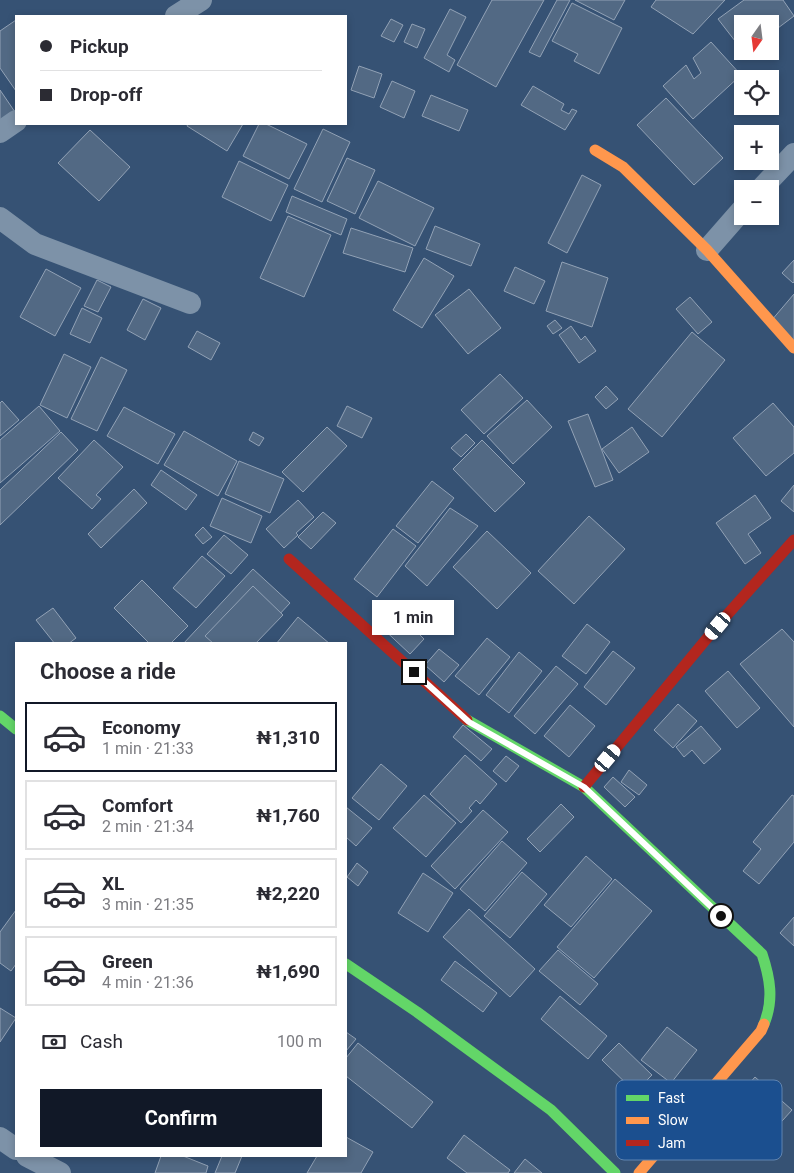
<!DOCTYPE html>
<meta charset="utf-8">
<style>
:root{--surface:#fff;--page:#f7f7f7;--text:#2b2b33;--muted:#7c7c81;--line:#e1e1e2;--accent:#111827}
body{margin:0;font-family:Roboto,sans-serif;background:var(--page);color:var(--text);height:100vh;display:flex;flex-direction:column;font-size:19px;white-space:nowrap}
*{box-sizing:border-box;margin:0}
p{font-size:16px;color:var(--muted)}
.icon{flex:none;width:28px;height:28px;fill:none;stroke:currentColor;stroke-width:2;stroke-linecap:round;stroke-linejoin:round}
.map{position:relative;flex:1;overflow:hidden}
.details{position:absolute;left:15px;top:642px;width:332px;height:515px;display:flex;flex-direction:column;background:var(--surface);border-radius:0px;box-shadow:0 2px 8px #0003}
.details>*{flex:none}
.hud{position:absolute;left:15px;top:15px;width:332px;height:110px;border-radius:0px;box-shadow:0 2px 8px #0003;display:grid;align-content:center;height:110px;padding:0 25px;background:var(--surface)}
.needle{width:32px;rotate:194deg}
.buttons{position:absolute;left:734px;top:15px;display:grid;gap:10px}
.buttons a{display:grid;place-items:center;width:45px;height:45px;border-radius:0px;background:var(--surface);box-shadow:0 2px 8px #0003;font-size:25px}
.end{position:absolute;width:22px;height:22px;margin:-11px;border:6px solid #fff;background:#111;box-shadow:0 0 0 2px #111}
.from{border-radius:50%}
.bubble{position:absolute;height:35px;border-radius:0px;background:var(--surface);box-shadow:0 2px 8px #0003;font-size:16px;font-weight:700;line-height:35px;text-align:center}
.car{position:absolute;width:15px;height:30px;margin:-15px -8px;border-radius:6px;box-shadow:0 0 4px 1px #0007;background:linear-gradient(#fff 24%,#345 0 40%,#fff 0 76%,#345 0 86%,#fff 0)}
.hud b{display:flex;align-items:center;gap:18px;height:48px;font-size:19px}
.hud b+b{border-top:1px solid var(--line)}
.hud i{width:12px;height:12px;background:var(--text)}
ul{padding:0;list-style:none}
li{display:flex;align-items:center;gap:15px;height:70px;margin:0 10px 8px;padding:0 15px;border:2px solid var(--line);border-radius:0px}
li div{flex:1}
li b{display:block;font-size:19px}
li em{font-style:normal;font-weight:700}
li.active{border-color:var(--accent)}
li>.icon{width:45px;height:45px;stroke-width:1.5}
h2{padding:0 25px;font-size:22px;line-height:60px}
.pay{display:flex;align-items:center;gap:12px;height:55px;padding:0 25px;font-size:19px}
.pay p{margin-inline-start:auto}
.action{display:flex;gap:10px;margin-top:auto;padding:10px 25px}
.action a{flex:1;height:58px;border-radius:0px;background:var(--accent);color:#fff;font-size:20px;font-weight:700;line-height:58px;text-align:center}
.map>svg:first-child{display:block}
.building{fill:#526984;stroke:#92a2b6}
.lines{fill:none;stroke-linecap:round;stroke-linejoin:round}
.street{stroke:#7d92a8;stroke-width:22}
.fast{stroke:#63d668;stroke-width:11}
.slow{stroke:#ff974d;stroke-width:11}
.jam{stroke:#b3261e;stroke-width:11}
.route{stroke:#fff;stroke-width:6}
.key{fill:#1b4f8f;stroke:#5f84b1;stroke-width:1}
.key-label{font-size:14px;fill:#fff}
</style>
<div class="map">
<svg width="794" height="1173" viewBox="0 0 794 1173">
<rect width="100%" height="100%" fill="#365274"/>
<g class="building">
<path d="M492,0H544L496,87L457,65Z"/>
<path d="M557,0H570L540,57L529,52Z"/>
<path d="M575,0H625L614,20Z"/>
<path d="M656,0H725L693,34L651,7Z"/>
<path d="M744,0H783L794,16L770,34V24H742V50L718,19Z"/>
<path d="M572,3L622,28L599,74L574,61L578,54L552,41Z"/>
<path d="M450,9L466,17L447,55L455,60L449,72L424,58Z"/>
<path d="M391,19L403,25L394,42L381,36Z"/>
<path d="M16,20V91L0,68V31Z"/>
<path d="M412,24L425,29L417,48L404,42Z"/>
<path d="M711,42L741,75L693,119L663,86L686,65L694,79L701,73L693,58Z"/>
<path d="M359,66L382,74L374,98L351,90Z"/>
<path d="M392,81L415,91L404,118L380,107Z"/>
<path d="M533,86L564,104L561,110L569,114L572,109L577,111L565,130L521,105Z"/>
<path d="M0,90L15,112L0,122Z"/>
<path d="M431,95L468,110L459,131L422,116Z"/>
<path d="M666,98L723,158L694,185L637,125Z"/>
<path d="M188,124H243L227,151L187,126Z"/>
<path d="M259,124H266L307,144L289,179L243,156Z"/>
<path d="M323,129L350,142L322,202L294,189Z"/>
<path d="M90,130L130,167L99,201L58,163Z"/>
<path d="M347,158L375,170L355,214L327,201Z"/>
<path d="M239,161L288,185L271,221L222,197Z"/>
<path d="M582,175L601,185L567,253L548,243Z"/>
<path d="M378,181L434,208L415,246L359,218Z"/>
<path d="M292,196L347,219L341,235L286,212Z"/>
<path d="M288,216L331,235L304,297L260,278Z"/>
<path d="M435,226L480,244L471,266L426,249Z"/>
<path d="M351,228L413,248L405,272L343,253Z"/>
<path d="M424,258L454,276L422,328L393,310Z"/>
<path d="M794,260V282L793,283L782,273Z"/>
<path d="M562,262L608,278L592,327L546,311Z"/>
<path d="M515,267L545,281L534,304L504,291Z"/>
<path d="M46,269L81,288L55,336L20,317Z"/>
<path d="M97,280L111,287L98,312L84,306Z"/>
<path d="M469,289L501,328L468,354L435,315Z"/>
<path d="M794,294V341L771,321Z"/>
<path d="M690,297L712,322L698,334L676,309Z"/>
<path d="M143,299L161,308L145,340L127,330Z"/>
<path d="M82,308L102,318L90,343L70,334Z"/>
<path d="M555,320L562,328L553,334L547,326Z"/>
<path d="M571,326L581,340L585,336L596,351L579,363L559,335Z"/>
<path d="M197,331L220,343L211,360L188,347Z"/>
<path d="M692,332L725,360L662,437L628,409Z"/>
<path d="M64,354L91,367L67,418L40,405Z"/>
<path d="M101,357L127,370L97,431L71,419Z"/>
<path d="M500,374L523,398L484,434L461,410Z"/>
<path d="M606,386L618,399L606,409L595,397Z"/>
<path d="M527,400L552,427L513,464L487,436Z"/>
<path d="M2,401L19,420L0,436V403Z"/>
<path d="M773,403L794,427V453L766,476L733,438Z"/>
<path d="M39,406L60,431L0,483V440Z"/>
<path d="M347,406L372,418L362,438L337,426Z"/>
<path d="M124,407L175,434L158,464L107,436Z"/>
<path d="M588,414L613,480L595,487L568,421Z"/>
<path d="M327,427L347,446L303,492L282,472Z"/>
<path d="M632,427L649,452L619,473L602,449Z"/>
<path d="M184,431L237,461L218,496L164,465Z"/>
<path d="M61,432L78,450L0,525V490Z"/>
<path d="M253,432L264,438L259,446L249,440Z"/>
<path d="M466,434L475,443L461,457L451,448Z"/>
<path d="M94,440L123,467L96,495L101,499L92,509L58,478Z"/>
<path d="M482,440L525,483L495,512L453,469Z"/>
<path d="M239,461L284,479L270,513L225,494Z"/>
<path d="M161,470L197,495L186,510L151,485Z"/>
<path d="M432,481L454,498L418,543L396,526Z"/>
<path d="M794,485V512L781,501Z"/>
<path d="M134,489L147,503L101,548L88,534Z"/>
<path d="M755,495L771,518L748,534L761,553L745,564L716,523Z"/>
<path d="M222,498L262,516L251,543L210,526Z"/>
<path d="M298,500L314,517L296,533L298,535L284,548L266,529Z"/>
<path d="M450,508L478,526L427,586L405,566Z"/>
<path d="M323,512L336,523L311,549L298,537Z"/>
<path d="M589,516L625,549L574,604L538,571Z"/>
<path d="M203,527L212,537L203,544L195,535Z"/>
<path d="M393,529L416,546L377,597L354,579Z"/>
<path d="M487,531L531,573L497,609L453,567Z"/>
<path d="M224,535L248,555L231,574L207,554Z"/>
<path d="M202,556L225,576L196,608L173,588Z"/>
<path d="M253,569L290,603L252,644H183Z"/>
<path d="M142,580L188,626L170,644H150L114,608Z"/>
<path d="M253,586L283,615L255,644H214L205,636Z"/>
<path d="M53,608L76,638L68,644H55L36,620Z"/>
<path d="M393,608L424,639L410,654L378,624Z"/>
<path d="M298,617L330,644H276Z"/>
<path d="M587,624L610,642L586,674L562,656Z"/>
<path d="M782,629L794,642V727L740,664Z"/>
<path d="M487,638L510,657L479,695L455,676Z"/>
<path d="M439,649L459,665L444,682L425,665Z"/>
<path d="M613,651L635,668L606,705L584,687Z"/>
<path d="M519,652L542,671L509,713L486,695Z"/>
<path d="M556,666L578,684L535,734L514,716Z"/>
<path d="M728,671L760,708L737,728L705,691Z"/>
<path d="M678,704L697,721L673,748L654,730Z"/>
<path d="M570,705L595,726L569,757L544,736Z"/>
<path d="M463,725L492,749L481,761L453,737Z"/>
<path d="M701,726L721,749L704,764L692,750L684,757L676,747Z"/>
<path d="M465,755L497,784L480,804L476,800L469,808L472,811L461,823L430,794Z"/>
<path d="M506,756L519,766L506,782L493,771Z"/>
<path d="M381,764L407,786L379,820L352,798Z"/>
<path d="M629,770L647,785L639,795L621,782Z"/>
<path d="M613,777L635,797L625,807L604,787Z"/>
<path d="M424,795L456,823L426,857L393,828Z"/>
<path d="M792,795L794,796V842L759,884L743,871L761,849L753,842Z"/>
<path d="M561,804L574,817L540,852L527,839Z"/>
<path d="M346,807L372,828L356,846L346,837Z"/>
<path d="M483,810L508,832L455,889L431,866Z"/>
<path d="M502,841L527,863L485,911L460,889Z"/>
<path d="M586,856L612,879L571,927L544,905Z"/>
<path d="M357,863L368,872L358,886L347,877Z"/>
<path d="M522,872L547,894L510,938L484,916Z"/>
<path d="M423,873L453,893L428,932L398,913Z"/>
<path d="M615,879L652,911L594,978L557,947Z"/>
<path d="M469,909L535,969L510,997L443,937Z"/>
<path d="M16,910V964L11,971L0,963V932Z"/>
<path d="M794,917V946L780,933Z"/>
<path d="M558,950L598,984L580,1005L539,971Z"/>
<path d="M455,961L497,993L483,1012L441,980Z"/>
<path d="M560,996L607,1036L588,1059L541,1019Z"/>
<path d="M0,1008L16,1018L0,1042Z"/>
<path d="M667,1027L697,1050L671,1083L641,1060Z"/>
<path d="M346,1032L356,1039L346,1051Z"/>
<path d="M358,1043L433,1102L412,1128L346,1076V1058Z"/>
<path d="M619,1043L652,1075L635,1092L602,1060Z"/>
<path d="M755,1077L792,1110L763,1142L726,1110Z"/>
<path d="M464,1135L510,1170L508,1173H467L447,1158Z"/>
<path d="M346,1137L373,1152L361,1173H307L317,1156H346Z"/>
<path d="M161,1156H183L208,1166L206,1173H155Z"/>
<path d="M222,1156H242L235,1173H215Z"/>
<path d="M525,1159L542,1173H514Z"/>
</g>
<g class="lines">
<g class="street">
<path d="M176,16L201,0"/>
<path d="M0,132L16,121"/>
<path d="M761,189L794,154"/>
<path d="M0,218L35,244L190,303"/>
<path d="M707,250L742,210"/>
<path d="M0,1138L16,1149"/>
<path d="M27,1156L60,1173"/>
</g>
<g class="fast">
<path d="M0,716L16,729"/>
<path d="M467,720L584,787L762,954C770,978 774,1000 764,1024"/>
<path d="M346,964L417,1012L551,1110L615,1173"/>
</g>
<g class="slow">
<path d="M595,150L623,167L707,250L794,348"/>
<path d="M639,1173L761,1031L764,1024"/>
</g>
<g class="jam">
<path d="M289,559L467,720"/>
<path d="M584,787L718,625L794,540"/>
</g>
</g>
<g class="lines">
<path class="route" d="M414,672L469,722L584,787L721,916"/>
</g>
<rect x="616" y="1080" width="166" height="80" rx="8" class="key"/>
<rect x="626" y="1095" width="23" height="6" fill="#63d668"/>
<rect x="626" y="1117" width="23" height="7" fill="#ff974d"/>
<rect x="626" y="1140" width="23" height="6" fill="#b3261e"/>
<g class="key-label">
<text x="658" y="1103">Fast</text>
<text x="658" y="1125">Slow</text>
<text x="658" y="1148">Jam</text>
</g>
</svg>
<div class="buttons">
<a><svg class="needle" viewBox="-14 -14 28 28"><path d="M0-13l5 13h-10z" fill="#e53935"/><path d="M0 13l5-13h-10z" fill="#7c7c81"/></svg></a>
<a><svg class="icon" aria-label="locate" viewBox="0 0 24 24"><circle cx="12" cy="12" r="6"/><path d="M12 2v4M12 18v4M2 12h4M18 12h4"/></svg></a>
<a>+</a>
<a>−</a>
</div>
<i class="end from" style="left:721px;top:916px"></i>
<i class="end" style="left:414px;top:672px"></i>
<div class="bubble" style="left:372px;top:600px;width:82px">1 min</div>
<i class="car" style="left:718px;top:626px;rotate:220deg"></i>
<i class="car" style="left:608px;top:758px;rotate:40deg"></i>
<div class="hud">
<b><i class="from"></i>Pickup</b>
<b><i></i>Drop-off</b>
</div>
<section class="details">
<h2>Choose a ride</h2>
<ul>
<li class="active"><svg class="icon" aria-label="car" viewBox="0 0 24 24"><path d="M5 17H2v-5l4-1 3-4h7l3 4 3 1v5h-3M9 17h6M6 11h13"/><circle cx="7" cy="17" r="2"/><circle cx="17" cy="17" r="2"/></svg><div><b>Economy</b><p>1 min · 21:33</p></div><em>₦1,310</em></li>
<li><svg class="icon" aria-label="car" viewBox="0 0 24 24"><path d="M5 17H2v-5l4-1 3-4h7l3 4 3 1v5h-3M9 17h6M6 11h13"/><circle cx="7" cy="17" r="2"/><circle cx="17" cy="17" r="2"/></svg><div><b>Comfort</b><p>2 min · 21:34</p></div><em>₦1,760</em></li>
<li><svg class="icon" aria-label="car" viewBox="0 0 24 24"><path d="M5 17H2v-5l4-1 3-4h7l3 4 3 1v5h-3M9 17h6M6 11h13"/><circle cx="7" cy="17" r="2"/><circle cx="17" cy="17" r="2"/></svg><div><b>XL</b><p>3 min · 21:35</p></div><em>₦2,220</em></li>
<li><svg class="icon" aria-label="car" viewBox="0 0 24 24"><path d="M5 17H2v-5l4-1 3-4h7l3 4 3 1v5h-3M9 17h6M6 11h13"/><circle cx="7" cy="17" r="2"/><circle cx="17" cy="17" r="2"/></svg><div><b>Green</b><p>4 min · 21:36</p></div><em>₦1,690</em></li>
</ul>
<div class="pay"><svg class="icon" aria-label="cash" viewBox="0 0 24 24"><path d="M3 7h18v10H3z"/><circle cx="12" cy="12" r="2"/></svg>Cash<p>100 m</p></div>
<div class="action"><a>Confirm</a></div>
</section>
</div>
